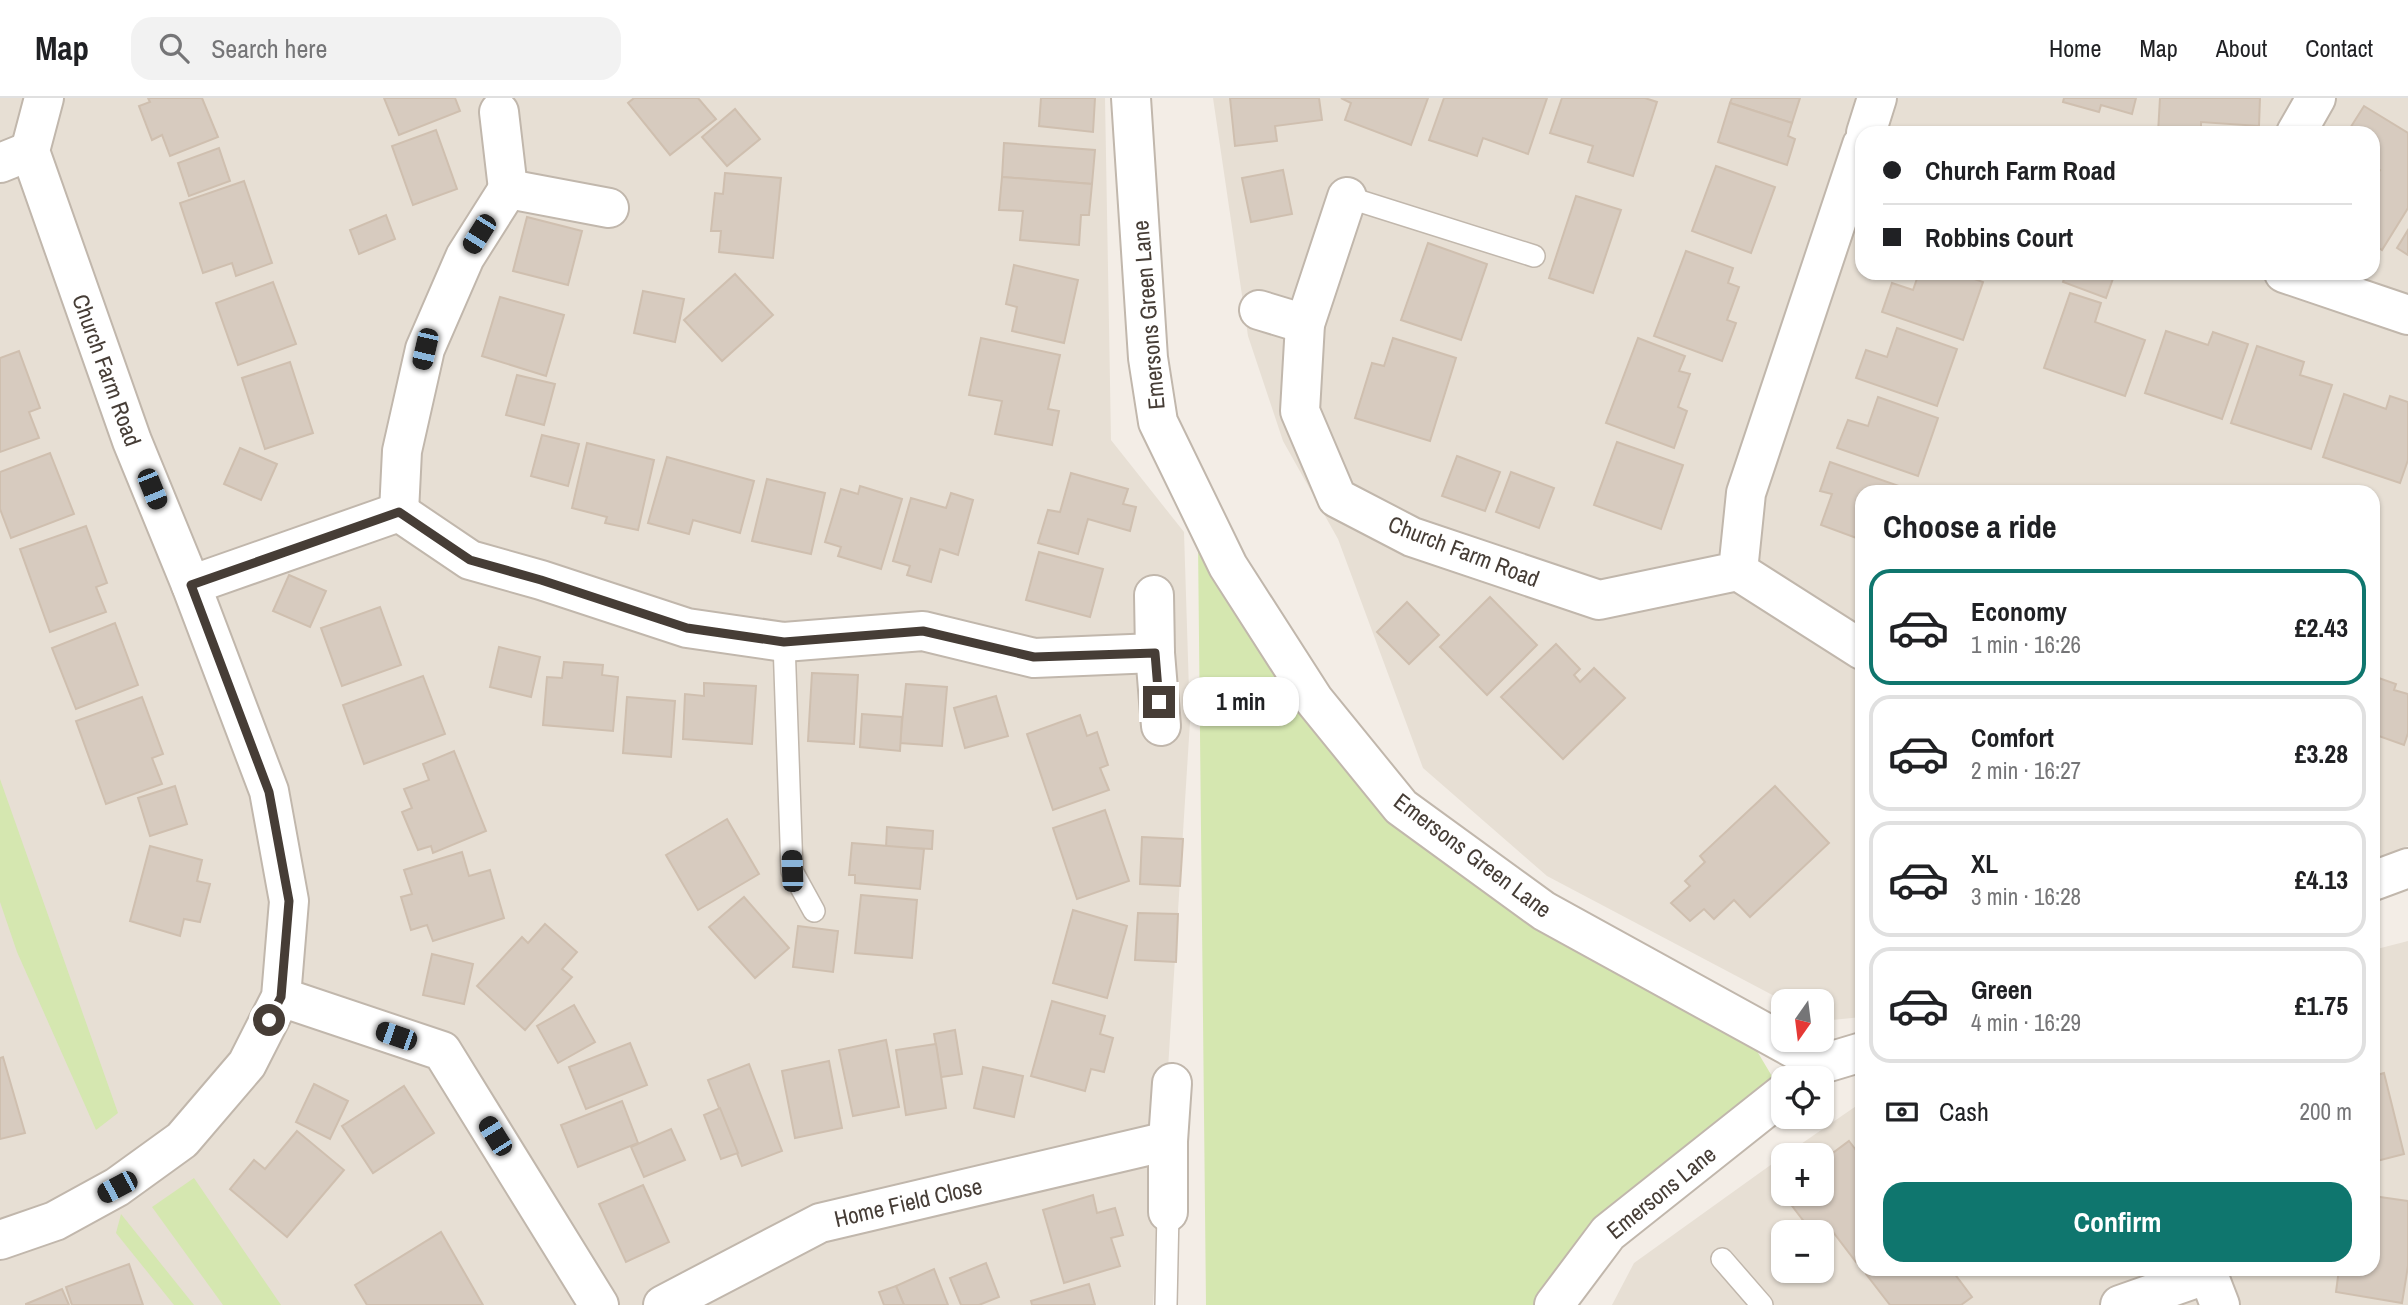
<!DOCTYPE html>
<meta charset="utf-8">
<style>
:root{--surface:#fff;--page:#f2f2f2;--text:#202124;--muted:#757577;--line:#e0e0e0;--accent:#0f766e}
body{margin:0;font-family:"Archivo Narrow",sans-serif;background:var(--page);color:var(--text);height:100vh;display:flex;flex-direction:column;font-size:26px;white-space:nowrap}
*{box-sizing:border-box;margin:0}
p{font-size:23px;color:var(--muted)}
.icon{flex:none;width:38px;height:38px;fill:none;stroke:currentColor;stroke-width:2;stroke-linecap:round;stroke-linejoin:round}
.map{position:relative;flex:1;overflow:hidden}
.panel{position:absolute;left:1855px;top:387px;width:525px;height:791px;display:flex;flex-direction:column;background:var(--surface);border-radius:21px;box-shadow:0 2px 5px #0004}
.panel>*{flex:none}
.guide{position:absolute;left:1855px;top:28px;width:525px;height:154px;border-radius:21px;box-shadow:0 2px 5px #0004;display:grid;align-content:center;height:154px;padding:0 28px;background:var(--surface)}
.needle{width:46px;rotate:194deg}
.tools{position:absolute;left:1771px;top:891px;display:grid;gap:14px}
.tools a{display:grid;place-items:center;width:63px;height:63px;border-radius:14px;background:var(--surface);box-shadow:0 2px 5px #0004;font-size:35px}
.end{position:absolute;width:32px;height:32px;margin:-16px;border:9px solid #463d36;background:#fff;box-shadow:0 0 0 4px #fff}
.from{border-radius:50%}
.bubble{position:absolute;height:49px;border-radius:21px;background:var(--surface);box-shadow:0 2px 5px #0004;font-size:23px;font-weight:700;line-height:49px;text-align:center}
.car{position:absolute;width:21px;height:42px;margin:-21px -10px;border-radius:9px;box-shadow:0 0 5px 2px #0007;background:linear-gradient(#222 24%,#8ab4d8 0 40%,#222 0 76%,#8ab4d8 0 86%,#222 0)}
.guide b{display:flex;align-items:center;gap:24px;height:66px;font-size:26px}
.guide b+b{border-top:2px solid var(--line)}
.guide i{width:18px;height:18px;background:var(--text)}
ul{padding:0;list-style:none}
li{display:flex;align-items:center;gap:21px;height:116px;margin:0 14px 10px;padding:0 14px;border:4px solid var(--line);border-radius:21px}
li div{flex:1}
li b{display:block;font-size:26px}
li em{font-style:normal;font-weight:700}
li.active{border-color:var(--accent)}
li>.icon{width:63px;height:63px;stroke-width:1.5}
h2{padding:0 28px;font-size:32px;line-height:84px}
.pay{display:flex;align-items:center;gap:18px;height:77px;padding:0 28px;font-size:26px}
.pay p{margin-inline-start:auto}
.button{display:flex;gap:14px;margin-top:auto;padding:14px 28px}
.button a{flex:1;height:80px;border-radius:21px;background:var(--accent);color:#fff;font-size:28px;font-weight:700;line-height:80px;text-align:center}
header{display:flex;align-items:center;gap:42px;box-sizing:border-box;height:98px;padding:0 35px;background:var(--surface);border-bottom:2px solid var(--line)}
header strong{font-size:33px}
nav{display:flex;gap:38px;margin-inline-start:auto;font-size:24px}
.search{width:490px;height:63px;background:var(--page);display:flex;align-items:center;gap:18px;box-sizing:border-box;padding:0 24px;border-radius:21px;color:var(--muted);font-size:26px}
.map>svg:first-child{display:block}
.residential{fill:#e7dfd4;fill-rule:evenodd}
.green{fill:#d5e7b0}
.building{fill:#d7cbbf;stroke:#cfbfaf;stroke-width:2}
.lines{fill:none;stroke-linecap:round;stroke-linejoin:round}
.lane-casing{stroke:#c1b7ac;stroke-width:24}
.street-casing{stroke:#c1b7ac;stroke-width:42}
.lane{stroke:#fff;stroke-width:21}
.street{stroke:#fff;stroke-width:38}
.route{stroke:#463d36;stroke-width:9}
.labels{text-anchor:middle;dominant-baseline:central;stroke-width:5;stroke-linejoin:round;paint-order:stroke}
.street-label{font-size:23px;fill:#463d36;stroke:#fff}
</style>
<header>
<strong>Map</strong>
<div class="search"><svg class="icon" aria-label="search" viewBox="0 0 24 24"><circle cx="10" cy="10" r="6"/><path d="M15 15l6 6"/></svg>Search here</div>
<nav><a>Home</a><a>Map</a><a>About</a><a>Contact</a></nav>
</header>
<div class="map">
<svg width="2408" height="1207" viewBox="0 0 2408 1207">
<rect width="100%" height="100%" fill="#f3ede6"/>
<g class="residential">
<path d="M0,0H1105L1111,342L1184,434L1190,624L1153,1207H0Z"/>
<path d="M1213,0H2408V748L2373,762V394H1862V919L1822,923V903H1784L1547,778L1423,670L1338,441L1283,343L1248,238ZM1862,35H2373V175H1862Z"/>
<path d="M2408,843V1207H1612L1634,1165L1783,1058V1096H1822V1057H1785L1862,1004V1171H2373V852ZM1783,1134H1822V1172H1783Z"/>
</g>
<g class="green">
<path d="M1198,444L1382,710L1754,948L1776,985L1593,1130L1534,1207H1206Z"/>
<path d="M0,681L118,1015L96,1032L17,854L0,804Z"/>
<path d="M194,1080L281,1207H223L152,1109Z"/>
<path d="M121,1116L194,1207H174L116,1135Z"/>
</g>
<g class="building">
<path d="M148,0H202L218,39L170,58L162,37L152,42L139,8L150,4Z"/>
<path d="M384,0H455L460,13L399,37Z"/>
<path d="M634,0H698L716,21L670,57L628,5Z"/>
<path d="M1041,0H1095L1093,34L1039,28Z"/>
<path d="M1230,0H1319L1322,22L1275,28L1277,43L1235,48Z"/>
<path d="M1341,0H1428L1411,47L1345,22L1351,5Z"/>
<path d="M1444,0H1547L1528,56L1483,40L1477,58L1429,42Z"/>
<path d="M1562,0H1645L1657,4L1633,78L1588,64L1593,48L1550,35Z"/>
<path d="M1732,0H1800L1792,25L1730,5Z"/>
<path d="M2064,0H2136L2132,16L2101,7L2099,14L2063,4Z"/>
<path d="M2160,0H2260L2259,28L2201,24V35H2158Z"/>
<path d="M1730,5L1792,25L1788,38L1795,41L1787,67L1718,44Z"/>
<path d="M2364,8L2408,35V110L2382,152L2373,146V83L2380,72L2373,68V35H2347Z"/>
<path d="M735,11L760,41L727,68L702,39Z"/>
<path d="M436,32L457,91L413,107L392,48Z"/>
<path d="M1004,45L1095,52L1092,86L1002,79Z"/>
<path d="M219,50L230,83L189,98L178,65Z"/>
<path d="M1716,68L1775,89L1751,155L1692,133Z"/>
<path d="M1283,72L1292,116L1251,124L1242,80Z"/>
<path d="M725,75L781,80L773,160L719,154L721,133H711L715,95L723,96Z"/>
<path d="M1002,79L1092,86L1089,117H1081L1079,147L1020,142L1023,113L999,112Z"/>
<path d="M244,83L272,165L236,178L232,165L203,175L180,105Z"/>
<path d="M1576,98L1621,112L1593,195L1549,180Z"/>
<path d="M386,117L395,141L359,156L350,132Z"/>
<path d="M527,119L582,133L568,187L513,173Z"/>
<path d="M2408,132V157L2397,150Z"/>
<path d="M1428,145L1487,166L1461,242L1401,222Z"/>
<path d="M1686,153L1733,170L1728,185L1739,189L1727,222L1736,225L1722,263L1654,238Z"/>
<path d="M1014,167L1078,182L1064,245L1012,233L1017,209L1006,206Z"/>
<path d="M1919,175H1957L1983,184L1963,242L1882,214L1892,185L1913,192Z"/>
<path d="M2066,175H2115L2106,200L2063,184Z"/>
<path d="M735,176L773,217L722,263L684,222Z"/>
<path d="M273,184L296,246L238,267L216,205Z"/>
<path d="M643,193L684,201L675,244L634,235Z"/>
<path d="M2070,195L2101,205L2095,224L2145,242L2125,298L2044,270Z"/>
<path d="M500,199L564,217L546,278L482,258Z"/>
<path d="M1897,230L1957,251L1937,308L1856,280L1866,252L1887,259Z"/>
<path d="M2166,233L2208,247L2213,234L2248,246L2222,321L2145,295Z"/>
<path d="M981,240L1060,257L1048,311L1059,313L1052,347L995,336L1002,303L969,297Z"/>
<path d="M1393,240L1456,260L1430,343L1355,320L1372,265L1384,268Z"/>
<path d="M1638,240L1685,258L1679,273L1690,276L1678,309L1687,313L1674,350L1606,325Z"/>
<path d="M2257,248L2304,264L2300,277L2332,287L2311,351L2231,325Z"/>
<path d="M19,253L40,310L29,314L39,340L0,354V260Z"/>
<path d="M290,264L313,335L265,351L242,280Z"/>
<path d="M517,277L555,286L544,327L506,317Z"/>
<path d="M2344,296L2386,311L2390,298L2408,304V362L2400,385L2323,359Z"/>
<path d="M1878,299L1938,320L1918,378L1837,350L1848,322L1868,328Z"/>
<path d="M542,337L579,346L568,388L531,378Z"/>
<path d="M1617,344L1683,367L1661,431L1594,407Z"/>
<path d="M587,345L654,362L638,432L605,425L607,419L572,410Z"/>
<path d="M240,350L277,366L261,402L224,386Z"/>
<path d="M50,355L74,416L11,440L0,411V374Z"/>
<path d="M1457,358L1500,374L1485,413L1442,398Z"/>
<path d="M667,359L754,383L740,435L693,422L689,436L648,425Z"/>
<path d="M1830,364L1902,389L1900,394H1862V442L1821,427L1832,396L1820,393Z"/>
<path d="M1511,374L1554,390L1539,430L1496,414Z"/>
<path d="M1071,375L1128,391L1123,406L1136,409L1130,433L1088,421L1078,456L1038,445L1048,412L1060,414Z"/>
<path d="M767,381L825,395L811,456L752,443Z"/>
<path d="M860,388L902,401L881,471L838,458L841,449L825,444L841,391L858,396Z"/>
<path d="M951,395L973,402L958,457L940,451L931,484L907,477L910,468L893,463L911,400L946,410Z"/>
<path d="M86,428L107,485L96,489L106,514L50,534L20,451Z"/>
<path d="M1039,454L1103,471L1090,519L1026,502Z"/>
<path d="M289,477L326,493L310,529L273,513Z"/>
<path d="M1490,499L1537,547L1487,597L1440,549Z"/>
<path d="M1407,504L1439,537L1409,566L1377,534Z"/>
<path d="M380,509L401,567L342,588L321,530Z"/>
<path d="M115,525L138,587L76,611L52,550Z"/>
<path d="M1556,546L1580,571L1574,577L1580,584L1594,570L1625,600L1563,661L1501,599Z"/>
<path d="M499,549L540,559L531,599L490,589Z"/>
<path d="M564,564L603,567L602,577L618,579L613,633L543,627L547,579L562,580Z"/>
<path d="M812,575L858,577L854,646L808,643Z"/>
<path d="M423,578L445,636L364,666L343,607Z"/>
<path d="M2373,578L2396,586L2394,592L2408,596V635L2404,647L2379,638L2373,657Z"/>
<path d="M704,585L756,588L752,646L683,641L685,596L704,598Z"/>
<path d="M906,586L947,589L942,648L900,645Z"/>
<path d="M996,598L1008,638L965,650L954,610Z"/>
<path d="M142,599L163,656L152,660L162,686L106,706L76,623Z"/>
<path d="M627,599L675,603L671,659L623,655Z"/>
<path d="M862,616L902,619L900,653L860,649Z"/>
<path d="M1080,617L1087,638L1097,634L1108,667L1100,670L1109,692L1053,712L1027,636Z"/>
<path d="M454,653L486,733L433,755L431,748L418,752L402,714L412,710L404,691L429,682L423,666Z"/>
<path d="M175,688L187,726L150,738L138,700Z"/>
<path d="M1775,688L1829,745L1750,819L1734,802L1714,821L1704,811L1690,823L1671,805L1690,788L1685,783L1705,764L1700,758Z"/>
<path d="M1105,712L1129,783L1077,801L1053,730Z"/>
<path d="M727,721L759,776L698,812L666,757Z"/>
<path d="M887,729L933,733L932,751L886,749Z"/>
<path d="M1142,739L1183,741L1180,788L1140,786Z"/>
<path d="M852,745L924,751L920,791L855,785V777H849Z"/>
<path d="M150,748L202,762L197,783L210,786L200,824L184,821L180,838L130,823Z"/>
<path d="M462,754L469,778L490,772L504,820L433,843L427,827L411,832L401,799L412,796L404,772Z"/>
<path d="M861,797L917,802L912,860L855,855Z"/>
<path d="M744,799L789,850L755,880L709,829Z"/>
<path d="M1073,812L1127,828L1107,900L1053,885Z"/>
<path d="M1138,815L1178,816L1176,864L1135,862Z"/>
<path d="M545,826L577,854L562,871L572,879L525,932L477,888L522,839L528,845Z"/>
<path d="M798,828L838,833L833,874L793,869Z"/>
<path d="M432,856L473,866L464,906L423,897Z"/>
<path d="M1052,903L1105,918L1100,936L1113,940L1104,974L1091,971L1085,993L1031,978Z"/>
<path d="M574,907L595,944L558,965L537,928Z"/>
<path d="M955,932L962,976L941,979L934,936Z"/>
<path d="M886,942L899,1009L853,1018L839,952Z"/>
<path d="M630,945L647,987L586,1011L569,969Z"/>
<path d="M936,946L946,1010L906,1017L896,952Z"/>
<path d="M3,959L25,1035L0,1041V960Z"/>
<path d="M829,963L842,1030L795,1040L782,973Z"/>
<path d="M749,966L782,1053L742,1068L708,982Z"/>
<path d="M983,969L1023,978L1014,1019L974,1010Z"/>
<path d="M2384,975L2404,1056L2373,1064V978Z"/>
<path d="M314,986L348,1003L330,1041L296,1024Z"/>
<path d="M404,988L434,1035L373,1075L342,1028Z"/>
<path d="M622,1003L638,1045L578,1069L561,1027Z"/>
<path d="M720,1010L738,1055L721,1061L704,1017Z"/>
<path d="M671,1031L685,1062L644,1079L631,1049Z"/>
<path d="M297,1033L344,1072L287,1139L230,1091L254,1062L265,1071Z"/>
<path d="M1849,1043L1862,1060V1159L1856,1164L1833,1134L1822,1143V1134H1812L1783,1096H1822V1063Z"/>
<path d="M643,1087L669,1144L626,1164L599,1106Z"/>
<path d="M1093,1097L1097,1115L1115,1110L1123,1137L1111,1140L1120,1168L1064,1185L1043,1112Z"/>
<path d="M2373,1098L2408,1103V1168L2402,1205L2336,1194L2339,1171H2373Z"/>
<path d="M441,1134L483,1207H367L355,1187Z"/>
<path d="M986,1165L999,1199L979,1207H961L950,1180Z"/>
<path d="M129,1166L143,1207H72L66,1189Z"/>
<path d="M934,1171L948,1207H904L896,1188Z"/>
<path d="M1873,1171H1951L1972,1199L1961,1207H1890L1866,1176Z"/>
<path d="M1089,1186L1095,1207H1032L1031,1203Z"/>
<path d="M896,1188L904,1207H884L879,1194Z"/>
<path d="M62,1191L69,1207H26V1206Z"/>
</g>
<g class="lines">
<defs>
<g id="lane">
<path d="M1347,99L1534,158"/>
<path d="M784,544L792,773L814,813"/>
<path d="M1722,1161L1762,1207"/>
<path d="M1166,1207L1168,1114"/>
</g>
<g id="street">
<path d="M1131,0L1148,260L1158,324L1228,468L1314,602L1401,709L1544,813L1822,966L1862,954"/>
<path d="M499,14L508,91"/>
<path d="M1866,35L1877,0"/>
<path d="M2296,35L2316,0"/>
<path d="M0,65L30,53"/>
<path d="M1347,99L1305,226L1300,313L1337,400L1412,439L1599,502L1738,473L1746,395L1862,47"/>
<path d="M2284,175L2408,217"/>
<path d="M1259,212L1305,226"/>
<path d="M399,414L402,353L425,251L465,159L508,91L609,110"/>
<path d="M1738,473L1862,552"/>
<path d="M191,487L399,414L470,462L541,482L687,530L784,544L923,533L1034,560L1155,555"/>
<path d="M1154,497L1155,555L1161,628"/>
<path d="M2373,783L2408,770"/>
<path d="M281,899L442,953L599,1207"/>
<path d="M1168,1043L1172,985"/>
<path d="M0,1142L55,1123L117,1089L182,1042L247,966L281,899L289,803L269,693L191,487L132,343L30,53L44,0"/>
<path d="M2208,1176L2220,1207"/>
<path d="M663,1207L820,1125L1168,1043V1114"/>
<path d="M1554,1207L1608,1135L1783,996"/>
<path d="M2120,1207L2208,1176L2211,1171"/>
</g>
</defs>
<use href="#lane" class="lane-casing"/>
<use href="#street" class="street-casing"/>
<use href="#lane" class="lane"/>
<use href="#street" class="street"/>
</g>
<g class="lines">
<path class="route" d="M269,922L281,899L289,803L269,694L191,487L399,414L470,462L541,482L687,530L784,544L923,533L1034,559L1155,555L1159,604"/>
</g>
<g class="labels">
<g class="street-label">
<text transform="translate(1148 217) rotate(-95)">Emersons Green Lane</text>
<text transform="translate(107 272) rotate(70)">Church Farm Road</text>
<text transform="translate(1464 453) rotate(21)">Church Farm Road</text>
<text transform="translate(1473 757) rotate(37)">Emersons Green Lane</text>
<text transform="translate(1661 1094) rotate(-39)">Emersons Lane</text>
<text transform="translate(908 1104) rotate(-13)">Home Field Close</text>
</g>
</g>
</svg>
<div class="tools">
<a><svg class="needle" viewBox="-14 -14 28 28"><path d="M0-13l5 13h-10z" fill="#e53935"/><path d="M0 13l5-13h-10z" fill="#757577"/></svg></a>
<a><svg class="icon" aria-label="locate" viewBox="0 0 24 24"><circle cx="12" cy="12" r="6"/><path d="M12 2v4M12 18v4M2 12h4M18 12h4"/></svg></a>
<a>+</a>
<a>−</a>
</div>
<i class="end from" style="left:269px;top:922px"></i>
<i class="end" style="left:1159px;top:604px"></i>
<div class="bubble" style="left:1183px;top:579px;width:116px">1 min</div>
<i class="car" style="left:479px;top:136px;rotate:212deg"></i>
<i class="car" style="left:425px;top:251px;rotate:193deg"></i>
<i class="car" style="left:152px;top:391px;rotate:158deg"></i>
<i class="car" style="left:792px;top:773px;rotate:358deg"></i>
<i class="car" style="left:396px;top:938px;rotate:289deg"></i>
<i class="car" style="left:495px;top:1038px;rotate:328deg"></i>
<i class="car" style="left:117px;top:1089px;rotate:242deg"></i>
<div class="guide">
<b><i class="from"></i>Church Farm Road</b>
<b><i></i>Robbins Court</b>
</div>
<section class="panel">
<h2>Choose a ride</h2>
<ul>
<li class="active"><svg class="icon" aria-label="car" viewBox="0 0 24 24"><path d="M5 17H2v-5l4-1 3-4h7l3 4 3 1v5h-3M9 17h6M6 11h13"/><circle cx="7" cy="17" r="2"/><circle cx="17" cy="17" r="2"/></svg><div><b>Economy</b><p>1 min · 16:26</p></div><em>£2.43</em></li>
<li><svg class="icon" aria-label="car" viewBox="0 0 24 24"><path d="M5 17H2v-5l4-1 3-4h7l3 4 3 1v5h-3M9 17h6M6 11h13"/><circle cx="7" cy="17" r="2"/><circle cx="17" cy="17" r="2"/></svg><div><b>Comfort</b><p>2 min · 16:27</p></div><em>£3.28</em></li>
<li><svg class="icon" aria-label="car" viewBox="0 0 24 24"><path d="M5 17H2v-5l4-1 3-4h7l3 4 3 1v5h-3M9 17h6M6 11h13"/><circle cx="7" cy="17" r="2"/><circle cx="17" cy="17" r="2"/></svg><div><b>XL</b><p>3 min · 16:28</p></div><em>£4.13</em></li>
<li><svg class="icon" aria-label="car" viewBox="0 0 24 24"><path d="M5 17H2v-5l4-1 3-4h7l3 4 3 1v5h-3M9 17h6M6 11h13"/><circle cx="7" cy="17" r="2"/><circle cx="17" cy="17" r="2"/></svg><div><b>Green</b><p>4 min · 16:29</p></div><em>£1.75</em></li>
</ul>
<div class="pay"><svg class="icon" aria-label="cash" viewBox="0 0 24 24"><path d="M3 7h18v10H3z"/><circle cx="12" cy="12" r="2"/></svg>Cash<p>200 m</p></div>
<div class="button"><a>Confirm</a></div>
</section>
</div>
